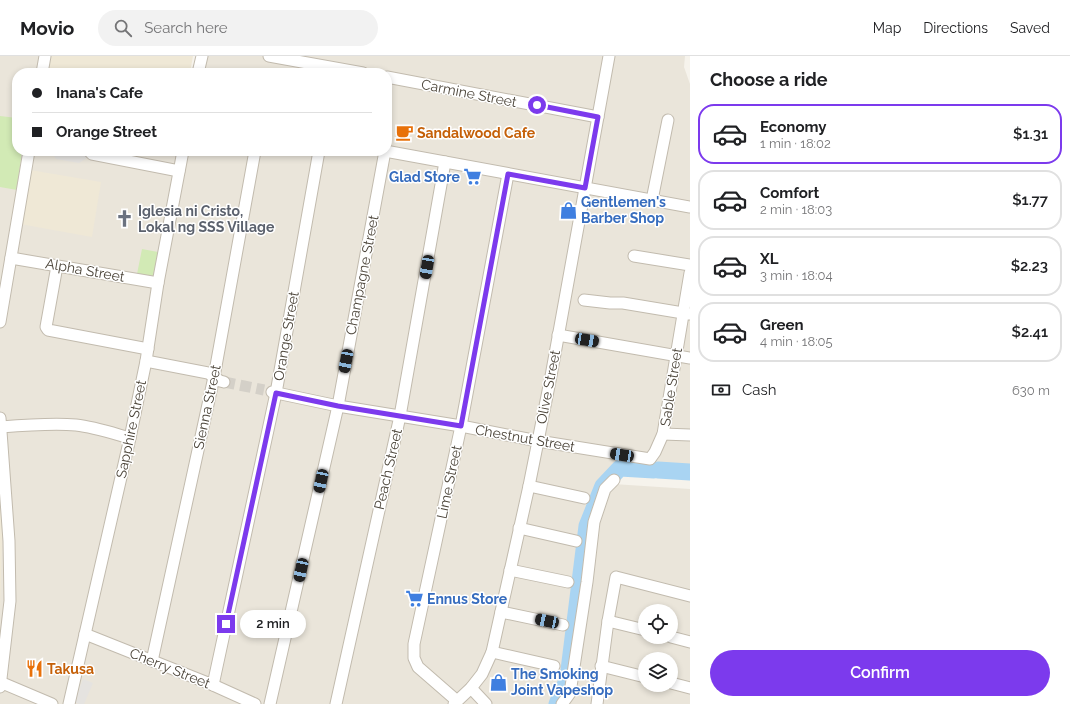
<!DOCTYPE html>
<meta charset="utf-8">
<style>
:root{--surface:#fff;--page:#f2f2f2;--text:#202124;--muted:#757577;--line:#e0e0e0;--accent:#7c3aed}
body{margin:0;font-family:Raleway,sans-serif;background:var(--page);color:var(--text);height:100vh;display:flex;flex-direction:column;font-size:15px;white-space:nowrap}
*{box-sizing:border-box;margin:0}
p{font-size:13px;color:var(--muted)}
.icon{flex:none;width:22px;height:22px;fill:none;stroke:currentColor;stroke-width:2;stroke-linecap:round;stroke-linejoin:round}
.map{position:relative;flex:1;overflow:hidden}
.side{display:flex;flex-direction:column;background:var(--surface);width:380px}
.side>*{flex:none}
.top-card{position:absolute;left:12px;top:12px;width:380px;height:88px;border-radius:16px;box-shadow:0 2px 6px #0003;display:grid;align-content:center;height:88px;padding:0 20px;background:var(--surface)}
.fabs{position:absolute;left:638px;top:548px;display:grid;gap:8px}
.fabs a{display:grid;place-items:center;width:40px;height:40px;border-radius:50%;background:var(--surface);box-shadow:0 2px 6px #0003;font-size:20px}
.end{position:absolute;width:18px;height:18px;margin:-9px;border:5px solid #7c3aed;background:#fff;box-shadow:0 0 0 2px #fff}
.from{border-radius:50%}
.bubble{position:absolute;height:28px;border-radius:14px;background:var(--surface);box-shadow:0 2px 6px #0003;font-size:13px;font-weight:600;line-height:28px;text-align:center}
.car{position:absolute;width:12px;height:24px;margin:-12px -6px;border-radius:5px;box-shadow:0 0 3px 1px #0007;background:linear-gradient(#222 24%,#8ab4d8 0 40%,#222 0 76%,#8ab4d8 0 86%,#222 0)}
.top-card b{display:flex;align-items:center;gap:14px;height:38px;font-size:15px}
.top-card b+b{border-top:1px solid var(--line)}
.top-card i{width:10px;height:10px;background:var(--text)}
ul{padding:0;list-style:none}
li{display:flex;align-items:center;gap:12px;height:60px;margin:0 8px 6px;padding:0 12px;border:2px solid var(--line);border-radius:16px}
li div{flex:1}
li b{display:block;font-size:15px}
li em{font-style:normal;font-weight:600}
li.active{border-color:var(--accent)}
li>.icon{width:36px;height:36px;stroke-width:1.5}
h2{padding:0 20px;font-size:18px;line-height:48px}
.pay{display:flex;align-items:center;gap:10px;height:44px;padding:0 20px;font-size:15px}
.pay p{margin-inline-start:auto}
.primary-button{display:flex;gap:8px;margin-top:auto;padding:8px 20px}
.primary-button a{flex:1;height:46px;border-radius:24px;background:var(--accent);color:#fff;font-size:16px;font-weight:600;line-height:46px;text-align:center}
header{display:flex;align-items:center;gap:24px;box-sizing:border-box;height:56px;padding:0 20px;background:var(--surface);border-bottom:1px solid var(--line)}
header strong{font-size:19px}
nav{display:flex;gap:22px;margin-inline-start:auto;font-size:14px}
.search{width:280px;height:36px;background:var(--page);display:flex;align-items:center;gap:10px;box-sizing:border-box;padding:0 14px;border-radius:22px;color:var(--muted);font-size:15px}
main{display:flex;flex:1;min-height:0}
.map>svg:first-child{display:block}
.residential{fill:#eae5da;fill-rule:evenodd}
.education{fill:#efe8d6}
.green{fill:#d2eab5}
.parking{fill:#e5e3e0}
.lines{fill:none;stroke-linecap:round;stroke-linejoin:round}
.river{stroke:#a9d4f2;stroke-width:17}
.minor-tunnel{stroke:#d4d0c8;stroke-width:11;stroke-dasharray:11 5.5;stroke-linecap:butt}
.minor-casing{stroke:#c2bbae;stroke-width:13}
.minor{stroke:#fff;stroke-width:11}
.route{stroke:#7c3aed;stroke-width:5}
.labels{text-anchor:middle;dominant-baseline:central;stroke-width:3;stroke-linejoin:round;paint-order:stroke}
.street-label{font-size:14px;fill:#4b4439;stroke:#fff}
.food-label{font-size:14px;font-weight:bold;fill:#c56008;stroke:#fff;text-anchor:start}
.shop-label{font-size:14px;font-weight:bold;fill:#366cbe;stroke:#fff;text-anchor:start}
.worship-label{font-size:14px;font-weight:bold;fill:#5b616d;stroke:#fff;text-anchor:start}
</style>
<header>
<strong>Movio</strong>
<div class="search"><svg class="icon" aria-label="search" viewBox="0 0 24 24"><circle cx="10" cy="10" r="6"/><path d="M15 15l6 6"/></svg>Search here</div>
<nav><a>Map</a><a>Directions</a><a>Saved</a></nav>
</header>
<main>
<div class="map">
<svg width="690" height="648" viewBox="0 0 690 648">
<rect width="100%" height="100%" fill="#f6f3ec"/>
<g class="residential">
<path d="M0,0H40L37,17H17V95H387V17H202L205,0H685L684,11L690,28V413L617,411L610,414L593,437L583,463L567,597L560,635L552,648H0Z"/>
<path d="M613,428L690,433V648H566L603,448ZM645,555H671V581H645ZM645,603H671V629H645Z"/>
</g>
<g class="education">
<path d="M50,0H193L190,17H47Z"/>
<path d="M30,114L101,126L92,181L20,168Z"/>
<path d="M0,423L2,480L0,558Z"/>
</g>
<g class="green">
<path d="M0,60L17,62V95H22L17,134L0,131Z"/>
<path d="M142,193L158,196L153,222L137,218Z"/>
</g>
<g class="parking">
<path d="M51,95H91L90,100L79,107L56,103Z"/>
<path d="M83,623L93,627L84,648H79L74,646Z"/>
</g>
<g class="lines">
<g class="river">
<path d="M658,414L690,416"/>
<path d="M557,648L568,622L587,470L603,430L620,412L654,414"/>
</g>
<path class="minor-tunnel" d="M224,326L264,334"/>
<defs>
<g id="minor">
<path d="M269,0L363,17"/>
<path d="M42,17L45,0"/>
<path d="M198,17L202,0"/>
<path d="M387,21L598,61"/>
<path d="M89,95L92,98L179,115"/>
<path d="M652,144L668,64"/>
<path d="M634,200L690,209"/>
<path d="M11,202L158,227"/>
<path d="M57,210L46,271L48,274L148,293"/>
<path d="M584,244L610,247H623L689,258"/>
<path d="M0,266L29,95"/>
<path d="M558,279L690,302"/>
<path d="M146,305L208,317L220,325L224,326"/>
<path d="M272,336L338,350L461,370L538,385L650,403L655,396L663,378L690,217"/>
<path d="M0,362L9,485L10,545L0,631"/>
<path d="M1,371C26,369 51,367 76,369C94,371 112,377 130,382"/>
<path d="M663,378L690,379"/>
<path d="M529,430L584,442"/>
<path d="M519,472L576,485"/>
<path d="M510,514L568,526"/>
<path d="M501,556L563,569"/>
<path d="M608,565L645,574"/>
<path d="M85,578L213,629L255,648"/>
<path d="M671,581L690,586"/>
<path d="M492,596L554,610"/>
<path d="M152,605L214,321L255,95"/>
<path d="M601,610L645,621"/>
<path d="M0,626L52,648"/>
<path d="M671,627L690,632"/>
<path d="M213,629L276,337L319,95"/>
<path d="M471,632L486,648"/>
<path d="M457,645L418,611L414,602V588L461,370L508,118"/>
<path d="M69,648L130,382L146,305L158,227L183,95"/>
<path d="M270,648L338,350L385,95L690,151"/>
<path d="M336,648L400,360L445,106"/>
<path d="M454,648L471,632L482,618L492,596L529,430L551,320L609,0"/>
<path d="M562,648L570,637L587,526L594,466L605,433L614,424"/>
<path d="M597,648L608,565L616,521L690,540"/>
</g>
</defs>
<use href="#minor" class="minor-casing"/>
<use href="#minor" class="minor"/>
</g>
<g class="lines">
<path class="route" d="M226,568L276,337L338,350L461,370L508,118L585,132L598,61L537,49"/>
</g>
<defs>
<symbol id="cafe-bare" viewBox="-9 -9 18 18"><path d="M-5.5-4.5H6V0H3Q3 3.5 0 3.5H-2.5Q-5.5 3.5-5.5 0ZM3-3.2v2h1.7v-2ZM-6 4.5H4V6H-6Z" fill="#e8710a" stroke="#fff" stroke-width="2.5" paint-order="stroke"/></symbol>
<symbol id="supermarket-bare" viewBox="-9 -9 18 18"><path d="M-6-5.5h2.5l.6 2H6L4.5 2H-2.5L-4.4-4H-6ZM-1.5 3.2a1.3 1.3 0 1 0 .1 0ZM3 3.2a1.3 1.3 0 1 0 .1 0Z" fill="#3f7fe0" stroke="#fff" stroke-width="2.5" paint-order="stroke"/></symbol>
<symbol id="shop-bare" viewBox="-9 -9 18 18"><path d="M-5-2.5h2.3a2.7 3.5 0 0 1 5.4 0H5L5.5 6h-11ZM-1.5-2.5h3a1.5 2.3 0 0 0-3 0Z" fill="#3f7fe0" stroke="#fff" stroke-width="2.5" paint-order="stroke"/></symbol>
<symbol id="church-bare" viewBox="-9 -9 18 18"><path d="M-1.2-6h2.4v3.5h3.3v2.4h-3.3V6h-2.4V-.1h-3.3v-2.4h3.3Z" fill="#6b7280" stroke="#fff" stroke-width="2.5" paint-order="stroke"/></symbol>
<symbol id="restaurant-bare" viewBox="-9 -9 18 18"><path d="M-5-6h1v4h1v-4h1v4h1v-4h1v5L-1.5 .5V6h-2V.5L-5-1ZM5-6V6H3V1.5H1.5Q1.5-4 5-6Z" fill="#e8710a" stroke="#fff" stroke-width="2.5" paint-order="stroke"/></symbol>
</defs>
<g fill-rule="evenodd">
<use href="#cafe-bare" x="392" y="64" width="25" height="25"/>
<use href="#supermarket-bare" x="460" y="108" width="25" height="25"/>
<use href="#shop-bare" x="556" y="142" width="25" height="25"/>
<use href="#church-bare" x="112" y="150" width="25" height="25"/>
<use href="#supermarket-bare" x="402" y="530" width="25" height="25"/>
<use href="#restaurant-bare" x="22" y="600" width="25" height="25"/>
<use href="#shop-bare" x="486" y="614" width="25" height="25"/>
</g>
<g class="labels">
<g class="street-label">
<text transform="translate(469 37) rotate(11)">Carmine Street</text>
<text transform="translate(85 214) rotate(10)">Alpha Street</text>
<text transform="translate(362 219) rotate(-79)">Champagne Street</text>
<text transform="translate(286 280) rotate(-80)">Orange Street</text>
<text transform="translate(548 331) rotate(-79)">Olive Street</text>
<text transform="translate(671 331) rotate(-81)">Sable Street</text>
<text transform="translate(207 351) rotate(-78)">Sienna Street</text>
<text transform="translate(131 373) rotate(-78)">Sapphire Street</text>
<text transform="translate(525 382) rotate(10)">Chestnut Street</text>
<text transform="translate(388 413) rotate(-77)">Peach Street</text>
<text transform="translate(449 426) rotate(-78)">Lime Street</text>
<text transform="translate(170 612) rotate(22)">Cherry Street</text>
</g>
<g class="food-label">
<text x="417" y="77">Sandalwood Cafe</text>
<text x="47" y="613">Takusa</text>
</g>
<g class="shop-label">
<text x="460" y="121" text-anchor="end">Glad Store</text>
<text x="581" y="146">Gentlemen's<tspan x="581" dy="16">Barber Shop</tspan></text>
<text x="427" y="543">Ennus Store</text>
<text x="511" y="618">The Smoking<tspan x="511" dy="16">Joint Vapeshop</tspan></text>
</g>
<g class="worship-label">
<text x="138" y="155">Iglesia ni Cristo,<tspan x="138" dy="16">Lokal ng SSS Village</tspan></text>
</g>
</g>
</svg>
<div class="fabs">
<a><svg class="icon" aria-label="locate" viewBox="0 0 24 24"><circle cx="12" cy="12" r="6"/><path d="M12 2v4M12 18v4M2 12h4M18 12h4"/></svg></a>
<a><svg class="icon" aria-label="layers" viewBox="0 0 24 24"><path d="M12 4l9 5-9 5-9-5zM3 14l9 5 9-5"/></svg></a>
</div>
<i class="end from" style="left:537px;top:49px"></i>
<i class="end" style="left:226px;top:568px"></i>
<div class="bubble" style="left:240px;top:554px;width:66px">2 min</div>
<i class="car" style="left:427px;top:211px;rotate:190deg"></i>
<i class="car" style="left:587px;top:284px;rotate:100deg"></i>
<i class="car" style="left:346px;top:305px;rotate:191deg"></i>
<i class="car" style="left:622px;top:399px;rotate:279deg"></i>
<i class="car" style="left:321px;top:425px;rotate:192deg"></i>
<i class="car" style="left:301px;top:514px;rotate:192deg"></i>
<i class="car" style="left:547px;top:565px;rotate:282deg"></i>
<div class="top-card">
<b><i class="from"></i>Inana's Cafe</b>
<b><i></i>Orange Street</b>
</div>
</div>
<section class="side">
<h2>Choose a ride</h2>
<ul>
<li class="active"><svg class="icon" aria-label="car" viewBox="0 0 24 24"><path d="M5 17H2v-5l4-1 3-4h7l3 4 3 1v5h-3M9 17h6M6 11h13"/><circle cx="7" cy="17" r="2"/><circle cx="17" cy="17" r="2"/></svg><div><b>Economy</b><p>1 min · 18:02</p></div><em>$1.31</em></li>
<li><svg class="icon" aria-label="car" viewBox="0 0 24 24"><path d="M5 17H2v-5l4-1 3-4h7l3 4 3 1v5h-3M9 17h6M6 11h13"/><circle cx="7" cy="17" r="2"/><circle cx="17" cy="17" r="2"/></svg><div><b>Comfort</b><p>2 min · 18:03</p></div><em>$1.77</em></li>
<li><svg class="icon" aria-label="car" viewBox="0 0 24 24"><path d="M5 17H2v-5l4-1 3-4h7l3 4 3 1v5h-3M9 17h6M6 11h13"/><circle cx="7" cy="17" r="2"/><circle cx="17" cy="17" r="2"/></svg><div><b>XL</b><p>3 min · 18:04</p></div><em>$2.23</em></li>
<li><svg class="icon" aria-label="car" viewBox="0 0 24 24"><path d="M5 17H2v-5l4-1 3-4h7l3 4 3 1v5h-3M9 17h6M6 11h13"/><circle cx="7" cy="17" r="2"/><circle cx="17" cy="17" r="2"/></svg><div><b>Green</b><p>4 min · 18:05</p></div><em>$2.41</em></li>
</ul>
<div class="pay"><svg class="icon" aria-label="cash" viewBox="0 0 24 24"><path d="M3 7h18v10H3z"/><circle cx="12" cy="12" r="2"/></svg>Cash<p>630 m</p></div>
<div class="primary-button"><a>Confirm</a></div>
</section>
</main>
